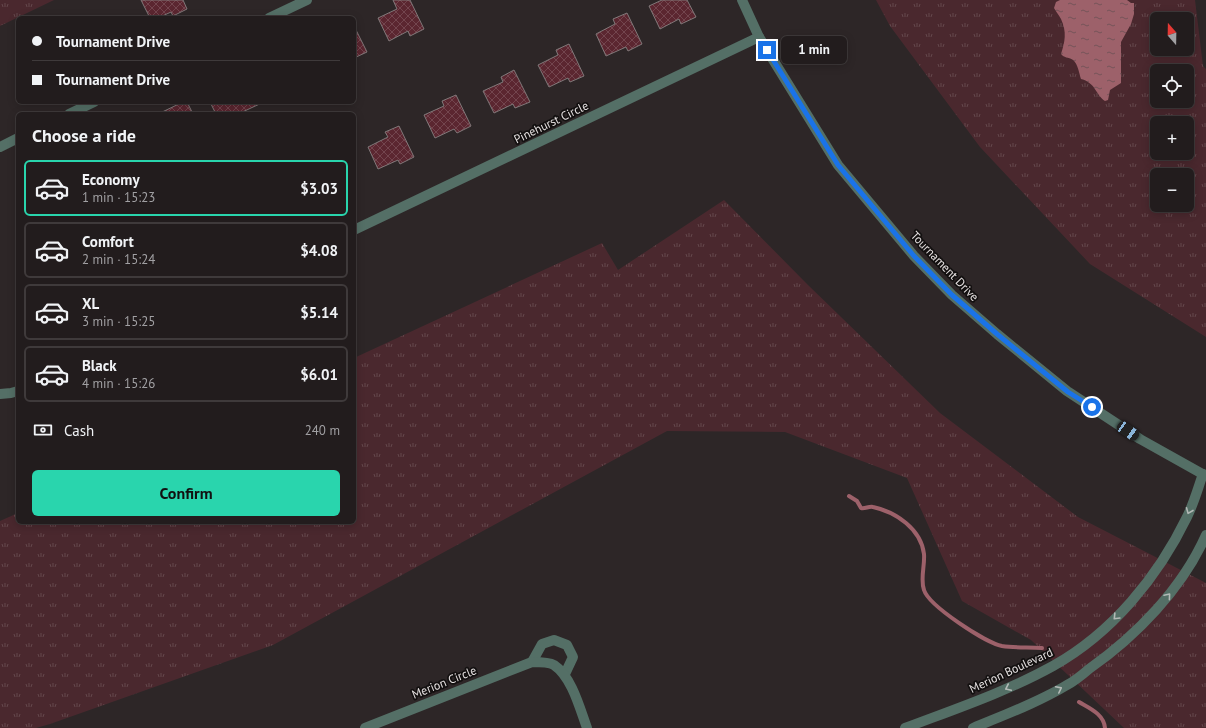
<!DOCTYPE html>
<meta charset="utf-8">
<style>
:root{--surface:#221c1d;--page:#2a2526;--text:#f1f3f6;--muted:#a2a1a4;--line:#3f3a3b;--accent:#29d5ad}
body{margin:0;font-family:"PT Sans",sans-serif;background:var(--page);color:var(--text);height:100vh;display:flex;flex-direction:column;font-size:15px;white-space:nowrap}
*{box-sizing:border-box;margin:0}
p{font-size:13px;color:var(--muted)}
.icon{flex:none;width:22px;height:22px;fill:none;stroke:currentColor;stroke-width:2;stroke-linecap:round;stroke-linejoin:round}
.map{position:relative;flex:1;overflow:hidden}
.drawer{position:absolute;left:16px;top:112px;width:340px;height:412px;display:flex;flex-direction:column;background:var(--surface);border-radius:6px;box-shadow:0 2px 10px #0003,0 0 0 1px var(--line)}
.drawer>*{flex:none}
.top-card{position:absolute;left:16px;top:16px;width:340px;height:88px;border-radius:6px;box-shadow:0 2px 10px #0003,0 0 0 1px var(--line);display:grid;align-content:center;height:88px;padding:0 16px;background:var(--surface)}
.needle{width:26px;rotate:340deg}
.buttons{position:absolute;left:1150px;top:12px;display:grid;gap:8px}
.buttons a{display:grid;place-items:center;width:44px;height:44px;border-radius:6px;background:var(--surface);box-shadow:0 2px 10px #0003,0 0 0 1px var(--line);font-size:20px}
.end{position:absolute;width:18px;height:18px;margin:-9px;border:5px solid #1a73e8;background:#fff;box-shadow:0 0 0 2px #fff}
.from{border-radius:50%}
.bubble{position:absolute;height:28px;border-radius:6px;background:var(--surface);box-shadow:0 2px 10px #0003,0 0 0 1px var(--line);font-size:13px;font-weight:800;line-height:28px;text-align:center}
.car{position:absolute;width:12px;height:24px;margin:-12px -6px;border-radius:5px;box-shadow:0 0 3px 1px #0007;background:linear-gradient(#222 24%,#8ab4d8 0 40%,#222 0 76%,#8ab4d8 0 86%,#222 0)}
.top-card b{display:flex;align-items:center;gap:14px;height:38px;font-size:15px}
.top-card b+b{border-top:1px solid var(--line)}
.top-card i{width:10px;height:10px;background:var(--text)}
ul{padding:0;list-style:none}
li{display:flex;align-items:center;gap:12px;height:56px;margin:0 8px 6px;padding:0 8px;border:2px solid var(--line);border-radius:6px}
li div{flex:1}
li b{display:block;font-size:15px}
li em{font-style:normal;font-weight:800}
li.active{border-color:var(--accent)}
li>.icon{width:36px;height:36px;stroke-width:1.5}
h2{padding:0 16px;font-size:18px;line-height:48px}
.pay{display:flex;align-items:center;gap:10px;height:44px;padding:0 16px;font-size:15px}
.pay p{margin-inline-start:auto}
.button{display:flex;gap:8px;margin-top:auto;padding:8px 16px}
.button a{flex:1;height:46px;border-radius:6px;background:var(--accent);color:#111;font-size:16px;font-weight:800;line-height:46px;text-align:center}
.map>svg:first-child{display:block}
.grass{fill:url(#grass-tufts);fill-rule:evenodd}
.water{fill:url(#water-ripples)}
.lines{fill:none;stroke-linecap:round;stroke-linejoin:round}
.stream{stroke:#9d616a;stroke-width:4}
.building{fill:url(#building-cross-hatch);stroke:#817879}
.minor{stroke:#546f66;stroke-width:10}
.oneway{stroke:#b3b9b6}
.route{stroke:#1a73e8;stroke-width:5}
.labels{text-anchor:middle;dominant-baseline:central;stroke-width:3.5;stroke-linejoin:round;paint-order:stroke}
.street-label{font-size:12px;fill:#e6e1e1;stroke:#131010}
</style>
<div class="map">
<svg width="1206" height="728" viewBox="0 0 1206 728">
<defs>
<pattern id="grass-tufts" width="24" height="20" patternUnits="userSpaceOnUse"><rect width="24" height="20" fill="#4a282e"/><path d="M3 7l-1-3M5 7V3M7 7l1-3M15 17l-1-3M17 17v-4M19 17l1-3" fill="none" stroke="#64474c"/></pattern>
<pattern id="water-ripples" width="26" height="14" patternUnits="userSpaceOnUse"><rect width="26" height="14" fill="#9d616a"/><path d="M2 4q2-2 4 0t4 0M15 11q2-2 4 0t4 0" fill="none" stroke="#755459"/></pattern>
<pattern id="building-cross-hatch" width="8" height="8" patternUnits="userSpaceOnUse"><rect width="8" height="8" fill="#5b2630"/><path d="M0 0l8 8M0 8l8-8" fill="none" stroke="#73454e"/></pattern>
</defs>
<rect width="100%" height="100%" fill="#2d2627"/>
<g class="grass">
<path d="M0,0H54L0,26Z"/>
<path d="M876,0H1195L1203,66L1206,69V337L1090,264L980,147L890,26ZM1157,19H1187V49H1157ZM1157,71H1187V101H1157ZM1157,123H1187V153H1157ZM1157,175H1187V205H1157Z"/>
<path d="M724,200L808,285L940,413L1078,517L1206,583V728H1124L1031,640L962,601L907,478L785,432L667,431L273,645L50,724L36,728H0V521L18,513V522H354V358L602,243L618,270Z"/>
</g>
<path class="water" d="M1060,0H1127L1131,3H1134V14L1131,24L1121,42V83L1110,90L1108,100L1105,101C1095,94 1096,83 1081,79C1079,73 1078,64 1073,60C1068,57 1064,58 1061,54C1065,42 1067,32 1061,19C1059,15 1056,12 1054,8L1056,2Z"/>
<g class="lines">
<g class="stream">
<path d="M849,496L857,501L861,508C865,509 869,506 873,507C896,512 921,529 924,554C925,566 920,579 924,590C929,606 986,643 1002,646C1015,648 1029,647 1042,648"/>
<path d="M1079,702C1089,708 1104,714 1105,728"/>
</g>
</g>
<g class="building">
<path d="M141,0H183L187,9L173,16L171,12L158,18H150Z"/>
<path d="M393,0H410L424,29L410,36L408,31L389,41L378,18L397,9Z"/>
<path d="M662,0H687L696,17L681,24L679,19L660,29L649,6Z"/>
<path d="M627,13L642,44L628,51L626,47L606,56L596,34L615,24L613,19Z"/>
<path d="M354,26L367,52L354,58Z"/>
<path d="M569,44L584,76L570,82L568,78L549,87L538,65L558,55L556,50Z"/>
<path d="M514,70L530,102L515,108L513,104L494,113L483,91L503,82L501,77Z"/>
<path d="M456,95L471,126L457,133L454,129L435,138L424,115L444,106L442,101Z"/>
<path d="M183,102H187L193,114H158Z"/>
<path d="M210,102H264L238,114H216Z"/>
<path d="M399,126L414,157L400,164L398,160L378,169L368,147L388,137L385,132Z"/>
</g>
<g class="lines">
<g class="minor">
<path d="M742,0L759,37L838,165L914,256L952,295L997,334L1067,391L1140,439L1206,476"/>
<path d="M269,18L307,0"/>
<path d="M69,114L94,102"/>
<path d="M0,147L18,138"/>
<path d="M354,230L759,37"/>
<path d="M0,394L11,393L18,391"/>
<path d="M532,662L542,644L554,640L567,645L573,657L565,674"/>
<path d="M365,728L532,662C538,662 549,662 554,665C572,677 580,709 587,728"/>
<path d="M905,728C955,709 1006,692 1053,666C1112,633 1158,577 1187,517C1194,503 1198,488 1203,474"/>
<path d="M973,728C1004,715 1037,703 1067,685C1075,681 1082,675 1089,669C1136,636 1182,589 1206,535"/>
</g>
</g>
<defs><path id="oneway-chevron" d="M-2-3.5L2.5 0L-2 3.5" fill="none" stroke-width="1.6" stroke-linecap="round" stroke-linejoin="round"/></defs>
<g class="oneway">
<use href="#oneway-chevron" transform="translate(1189 511) rotate(112)"/>
<use href="#oneway-chevron" transform="translate(1168 596) rotate(-50)"/>
<use href="#oneway-chevron" transform="translate(1116 617) rotate(134)"/>
<use href="#oneway-chevron" transform="translate(1008 688) rotate(155)"/>
<use href="#oneway-chevron" transform="translate(1059 689) rotate(-27)"/>
</g>
<g class="lines">
<path class="route" d="M767,50L838,165L914,256L952,295L997,334L1068,392L1092,407"/>
</g>
<g class="labels">
<g class="street-label">
<text transform="translate(551 122) rotate(-26)">Pinehurst Circle</text>
<text transform="translate(945 266) rotate(46)">Tournament Drive</text>
<text transform="translate(1011 670) rotate(-25)">Merion Boulevard</text>
<text transform="translate(444 682) rotate(-22)">Merion Circle</text>
</g>
</g>
</svg>
<div class="buttons">
<a><svg class="needle" viewBox="-14 -14 28 28"><path d="M0-13l5 13h-10z" fill="#e53935"/><path d="M0 13l5-13h-10z" fill="#a2a1a4"/></svg></a>
<a><svg class="icon" aria-label="locate" viewBox="0 0 24 24"><circle cx="12" cy="12" r="6"/><path d="M12 2v4M12 18v4M2 12h4M18 12h4"/></svg></a>
<a>+</a>
<a>−</a>
</div>
<i class="end from" style="left:1092px;top:407px"></i>
<i class="end" style="left:767px;top:50px"></i>
<div class="bubble" style="left:781px;top:36px;width:66px">1 min</div>
<i class="car" style="left:1128px;top:431px;rotate:124deg"></i>
<div class="top-card">
<b><i class="from"></i>Tournament Drive</b>
<b><i></i>Tournament Drive</b>
</div>
<section class="drawer">
<h2>Choose a ride</h2>
<ul>
<li class="active"><svg class="icon" aria-label="car" viewBox="0 0 24 24"><path d="M5 17H2v-5l4-1 3-4h7l3 4 3 1v5h-3M9 17h6M6 11h13"/><circle cx="7" cy="17" r="2"/><circle cx="17" cy="17" r="2"/></svg><div><b>Economy</b><p>1 min · 15:23</p></div><em>$3.03</em></li>
<li><svg class="icon" aria-label="car" viewBox="0 0 24 24"><path d="M5 17H2v-5l4-1 3-4h7l3 4 3 1v5h-3M9 17h6M6 11h13"/><circle cx="7" cy="17" r="2"/><circle cx="17" cy="17" r="2"/></svg><div><b>Comfort</b><p>2 min · 15:24</p></div><em>$4.08</em></li>
<li><svg class="icon" aria-label="car" viewBox="0 0 24 24"><path d="M5 17H2v-5l4-1 3-4h7l3 4 3 1v5h-3M9 17h6M6 11h13"/><circle cx="7" cy="17" r="2"/><circle cx="17" cy="17" r="2"/></svg><div><b>XL</b><p>3 min · 15:25</p></div><em>$5.14</em></li>
<li><svg class="icon" aria-label="car" viewBox="0 0 24 24"><path d="M5 17H2v-5l4-1 3-4h7l3 4 3 1v5h-3M9 17h6M6 11h13"/><circle cx="7" cy="17" r="2"/><circle cx="17" cy="17" r="2"/></svg><div><b>Black</b><p>4 min · 15:26</p></div><em>$6.01</em></li>
</ul>
<div class="pay"><svg class="icon" aria-label="cash" viewBox="0 0 24 24"><path d="M3 7h18v10H3z"/><circle cx="12" cy="12" r="2"/></svg>Cash<p>240 m</p></div>
<div class="button"><a>Confirm</a></div>
</section>
</div>
